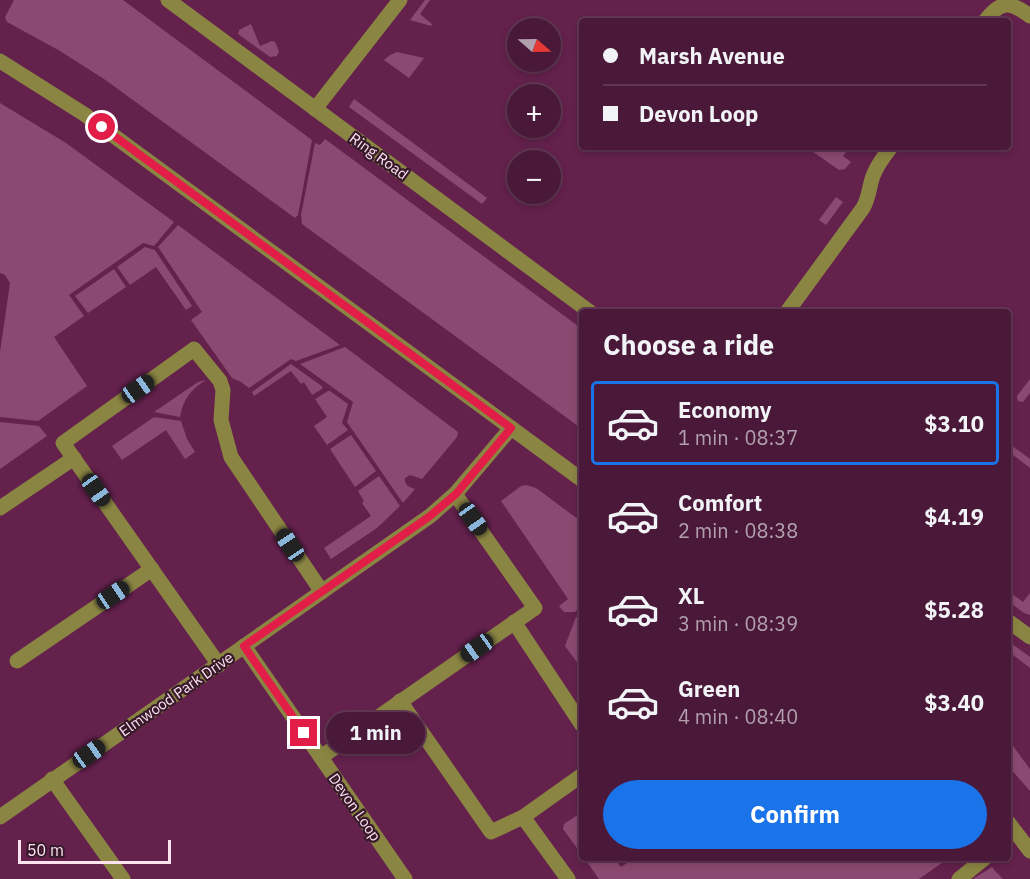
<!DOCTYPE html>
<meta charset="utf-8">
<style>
:root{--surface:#4a1939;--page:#512241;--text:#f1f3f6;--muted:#b2a0ae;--line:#613853;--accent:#1a73e8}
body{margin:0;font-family:"IBM Plex Sans",sans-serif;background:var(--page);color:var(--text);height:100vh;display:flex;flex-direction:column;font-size:22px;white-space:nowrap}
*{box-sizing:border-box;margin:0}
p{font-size:20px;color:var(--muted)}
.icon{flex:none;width:33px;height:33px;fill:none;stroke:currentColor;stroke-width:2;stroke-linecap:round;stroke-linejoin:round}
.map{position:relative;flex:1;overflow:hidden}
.side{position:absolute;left:579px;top:309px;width:432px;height:552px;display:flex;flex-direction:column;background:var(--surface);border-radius:6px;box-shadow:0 3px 9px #0003,0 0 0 2px var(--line)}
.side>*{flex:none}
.hud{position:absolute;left:579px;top:18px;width:432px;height:132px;border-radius:6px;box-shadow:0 3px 9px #0003,0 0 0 2px var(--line);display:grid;align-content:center;height:132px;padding:0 24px;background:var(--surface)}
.needle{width:39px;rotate:110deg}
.buttons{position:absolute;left:507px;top:18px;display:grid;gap:12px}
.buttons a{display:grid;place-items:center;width:54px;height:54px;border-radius:50%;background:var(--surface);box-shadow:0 3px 9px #0003,0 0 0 2px var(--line);font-size:30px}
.scale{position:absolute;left:18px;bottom:15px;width:153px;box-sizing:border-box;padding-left:6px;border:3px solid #fbe2ef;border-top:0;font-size:16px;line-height:21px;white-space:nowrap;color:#fbe2ef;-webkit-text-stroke:4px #37192b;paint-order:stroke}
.end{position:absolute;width:27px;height:27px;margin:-14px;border:8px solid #e11d48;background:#fff;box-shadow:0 0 0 3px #fff}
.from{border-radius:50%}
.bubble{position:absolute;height:42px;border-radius:21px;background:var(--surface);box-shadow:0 3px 9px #0003,0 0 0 2px var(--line);font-size:20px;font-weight:700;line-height:42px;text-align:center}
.car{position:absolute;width:18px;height:36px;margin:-18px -9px;border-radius:8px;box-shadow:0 0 4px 2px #0007;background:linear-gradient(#222 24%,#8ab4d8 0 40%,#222 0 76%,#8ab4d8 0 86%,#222 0)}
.hud b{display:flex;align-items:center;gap:21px;height:57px;font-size:22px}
.hud b+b{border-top:2px solid var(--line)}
.hud i{width:15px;height:15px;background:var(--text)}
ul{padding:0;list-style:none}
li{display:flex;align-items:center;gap:18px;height:84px;margin:0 12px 9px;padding:0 12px;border:3px solid transparent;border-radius:6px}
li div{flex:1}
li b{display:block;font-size:22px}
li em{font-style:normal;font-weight:700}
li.current{border-color:var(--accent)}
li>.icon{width:54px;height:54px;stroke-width:1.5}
h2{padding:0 24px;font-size:27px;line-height:72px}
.primary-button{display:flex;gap:12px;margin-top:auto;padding:12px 24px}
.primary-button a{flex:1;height:69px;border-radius:36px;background:var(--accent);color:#fff;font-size:24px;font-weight:700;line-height:69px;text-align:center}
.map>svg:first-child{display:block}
.green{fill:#8b4971}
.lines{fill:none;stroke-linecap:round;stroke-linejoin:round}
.minor{stroke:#8b8543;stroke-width:15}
.route{stroke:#e11d48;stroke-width:8}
.labels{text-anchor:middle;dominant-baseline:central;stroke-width:4.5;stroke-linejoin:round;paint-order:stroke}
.street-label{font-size:15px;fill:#fbe2ef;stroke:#37192b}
</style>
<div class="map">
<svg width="1030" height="879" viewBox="0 0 1030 879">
<rect width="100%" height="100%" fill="#63214c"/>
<g class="green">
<path d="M14,0H123L312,140L298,215L295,218L104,79L60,51L7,22L5,17Z"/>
<path d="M425,0H430L420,14L432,24L431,26L410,20Z"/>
<path d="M251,24L260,46L272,41L275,42L279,51L277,56L270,57L238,34L239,30Z"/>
<path d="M397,52L424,58L409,78L384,60L390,55Z"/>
<path d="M354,99L487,198L482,204L349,107Z"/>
<path d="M0,103L66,143L174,222L154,246L143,243L69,295L84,316L54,337L87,386L38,421L0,417V352L10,283L5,275L0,273Z"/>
<path d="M325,139L582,329V429L302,224L301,215L315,143L320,145Z"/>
<path d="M806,147H845L848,149L843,156L851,162L845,169L839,170Z"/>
<path d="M836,197L843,202L826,225L819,220Z"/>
<path d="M178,225L340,345L296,361L291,359L249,388L241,382L232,378L191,320L202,312L158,247Z"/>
<path d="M145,247L155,250L192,306L186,310L156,267L130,285L117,267Z"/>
<path d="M114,269L126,287L88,313L75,296Z"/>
<path d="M345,347L458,432L457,437L422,479L410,475L405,478C404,485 409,487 415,489L403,503L347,422L353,402L300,364Z"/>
<path d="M291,364L323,387L322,389L312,395L304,382L301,384L291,371L254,396L252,392Z"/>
<path d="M1030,379V393L1023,402L1018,401L1017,398V396Z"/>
<path d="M206,380C190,390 183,400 180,417L154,412L198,382Z"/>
<path d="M328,391H330L348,404L342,423L348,430L327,445L314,426L327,417L315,399Z"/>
<path d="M154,417L181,421L187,439L195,452L185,459L166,430L122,460L112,446Z"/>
<path d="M0,422L39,426L47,436L0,469Z"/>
<path d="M351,435L376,471L355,487L330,449Z"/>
<path d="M1008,443L1030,459V468L1008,451Z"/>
<path d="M379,476L400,506L377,528L331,559L324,548L371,516L362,503L364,501L358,491Z"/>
<path d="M526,485L536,488L582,522V604L575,612H564L559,606L568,599L501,501L521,486Z"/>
<path d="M1008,591L1023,602L1030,593V615L1024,613L1008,601Z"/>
<path d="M576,617H582V669L565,646Z"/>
<path d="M1008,641L1030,657V668L1008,651Z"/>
<path d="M1008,739L1030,769V791L1008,766Z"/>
<path d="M582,812V855L563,829L564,824Z"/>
<path d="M584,858H614L621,867L634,858H949L919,879H599Z"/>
<path d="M992,867C995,872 999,874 1003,879H973Z"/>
</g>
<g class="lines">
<g class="minor">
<path d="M168,0L590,312"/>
<path d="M985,21C1001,0 1010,1 1030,16"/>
<path d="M0,61L84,114L582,480"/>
<path d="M315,109L400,0"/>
<path d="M787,312L863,208C869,198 869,187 873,176C877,165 884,156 891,147"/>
<path d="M0,508L74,458"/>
<path d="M1008,621L1030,637"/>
<path d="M514,622L582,725"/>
<path d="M244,646L405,879"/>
<path d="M17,661L152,569"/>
<path d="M219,665L63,443L194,349L220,381L223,390L221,420L231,457L322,592"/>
<path d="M400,701L491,832L523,817L568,879"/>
<path d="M321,757L535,608L455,494"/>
<path d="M52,779L123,879"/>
<path d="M0,817L430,516L455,494L511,428"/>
<path d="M523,817L582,775"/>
<path d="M1008,822L1030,851"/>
<path d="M959,879L985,858"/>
</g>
</g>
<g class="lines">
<path class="route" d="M102,127L511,428L456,494L430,516L244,646L304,733"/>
</g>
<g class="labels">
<g class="street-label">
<text transform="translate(379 156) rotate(36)">Ring Road</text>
<text transform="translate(176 694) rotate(-35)">Elmwood Park Drive</text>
<text transform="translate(355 807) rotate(55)">Devon Loop</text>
</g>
</g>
</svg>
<div class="buttons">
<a><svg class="needle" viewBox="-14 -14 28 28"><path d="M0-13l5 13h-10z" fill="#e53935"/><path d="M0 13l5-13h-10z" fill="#b2a0ae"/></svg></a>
<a>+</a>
<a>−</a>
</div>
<div class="scale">50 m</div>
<i class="end from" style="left:102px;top:127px"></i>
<i class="end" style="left:304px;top:733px"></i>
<div class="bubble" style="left:326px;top:712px;width:99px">1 min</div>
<i class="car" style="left:138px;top:389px;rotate:55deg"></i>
<i class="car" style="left:96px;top:490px;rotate:145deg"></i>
<i class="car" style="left:473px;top:519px;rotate:145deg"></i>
<i class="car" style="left:290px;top:545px;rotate:326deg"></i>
<i class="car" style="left:113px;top:595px;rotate:56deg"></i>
<i class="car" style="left:477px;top:648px;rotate:235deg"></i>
<i class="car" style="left:89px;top:754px;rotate:55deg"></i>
<div class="hud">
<b><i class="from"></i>Marsh Avenue</b>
<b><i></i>Devon Loop</b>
</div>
<section class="side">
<h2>Choose a ride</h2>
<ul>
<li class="current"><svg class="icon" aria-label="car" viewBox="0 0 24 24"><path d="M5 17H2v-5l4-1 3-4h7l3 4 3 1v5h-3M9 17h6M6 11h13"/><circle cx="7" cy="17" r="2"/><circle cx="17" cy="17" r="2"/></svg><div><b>Economy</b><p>1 min · 08:37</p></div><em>$3.10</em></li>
<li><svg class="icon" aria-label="car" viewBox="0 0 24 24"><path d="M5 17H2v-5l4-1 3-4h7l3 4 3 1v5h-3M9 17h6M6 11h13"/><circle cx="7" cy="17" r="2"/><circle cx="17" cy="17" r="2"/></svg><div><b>Comfort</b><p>2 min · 08:38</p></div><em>$4.19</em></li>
<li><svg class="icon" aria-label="car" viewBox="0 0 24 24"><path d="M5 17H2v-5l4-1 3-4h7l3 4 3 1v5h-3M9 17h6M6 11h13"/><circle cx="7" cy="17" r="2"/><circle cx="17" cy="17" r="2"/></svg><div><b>XL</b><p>3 min · 08:39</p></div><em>$5.28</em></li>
<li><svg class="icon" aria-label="car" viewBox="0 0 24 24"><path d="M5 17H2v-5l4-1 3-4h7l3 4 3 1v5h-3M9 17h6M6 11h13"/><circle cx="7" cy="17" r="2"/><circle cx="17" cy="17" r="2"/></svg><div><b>Green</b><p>4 min · 08:40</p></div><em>$3.40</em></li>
</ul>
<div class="primary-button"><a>Confirm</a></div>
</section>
</div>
